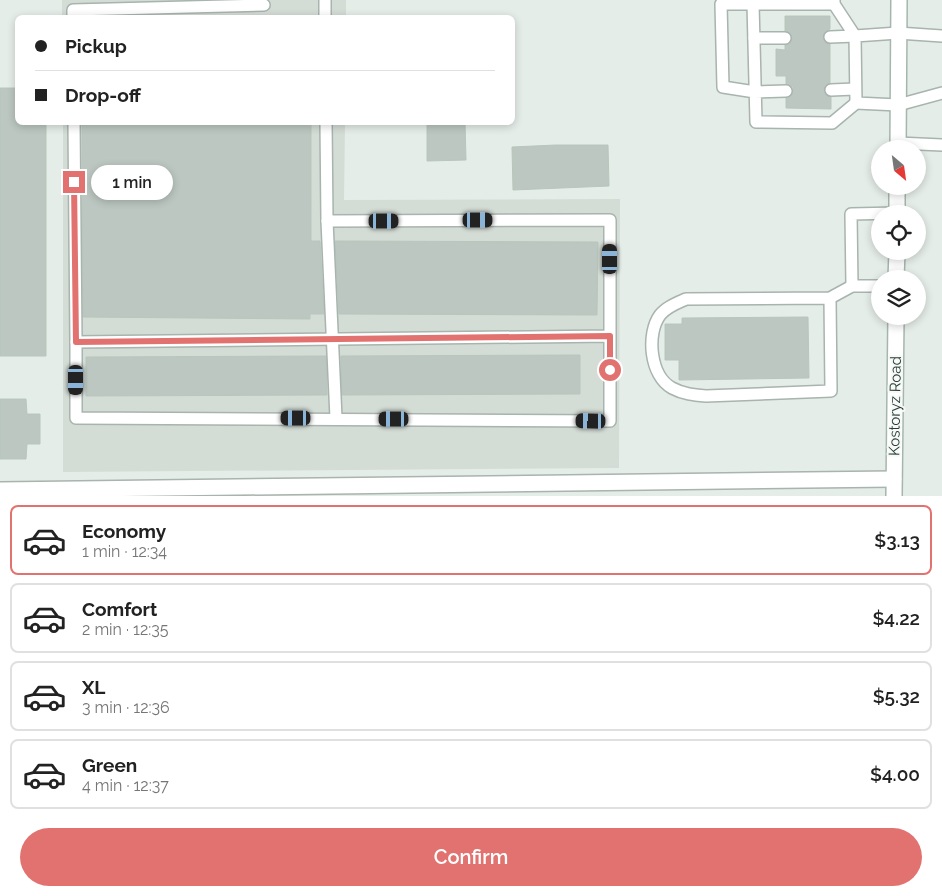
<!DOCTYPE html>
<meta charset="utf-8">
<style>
:root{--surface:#fff;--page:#f6f6f6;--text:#222;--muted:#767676;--line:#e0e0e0;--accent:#e1726f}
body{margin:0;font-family:Raleway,sans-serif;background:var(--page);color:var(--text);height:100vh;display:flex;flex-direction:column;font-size:19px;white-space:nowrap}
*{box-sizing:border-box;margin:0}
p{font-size:16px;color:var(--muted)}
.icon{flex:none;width:28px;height:28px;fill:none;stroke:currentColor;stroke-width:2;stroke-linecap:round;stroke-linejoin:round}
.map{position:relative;height:496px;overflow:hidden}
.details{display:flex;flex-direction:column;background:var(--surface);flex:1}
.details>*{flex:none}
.top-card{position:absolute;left:15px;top:15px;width:500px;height:110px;border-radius:8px;box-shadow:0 2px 8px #0003;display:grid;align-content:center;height:110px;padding:0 20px;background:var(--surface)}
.needle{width:32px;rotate:151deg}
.fabs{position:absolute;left:871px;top:140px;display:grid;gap:10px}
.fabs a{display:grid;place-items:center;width:55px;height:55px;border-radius:50%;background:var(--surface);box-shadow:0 2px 8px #0003;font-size:25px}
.end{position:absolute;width:22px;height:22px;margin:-11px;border:6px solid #e1726f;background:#fff;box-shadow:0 0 0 2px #fff}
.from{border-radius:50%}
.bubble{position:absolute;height:35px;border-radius:18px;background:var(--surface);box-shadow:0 2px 8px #0003;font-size:16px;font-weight:600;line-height:35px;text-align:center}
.car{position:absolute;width:15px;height:30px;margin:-15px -8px;border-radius:6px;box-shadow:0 0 4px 1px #0007;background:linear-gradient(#222 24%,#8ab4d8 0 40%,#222 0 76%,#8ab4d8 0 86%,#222 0)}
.top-card b{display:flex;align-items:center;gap:18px;height:48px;font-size:19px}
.top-card b+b{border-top:1px solid var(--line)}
.top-card i{width:12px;height:12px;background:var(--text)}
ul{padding:9px 0 0;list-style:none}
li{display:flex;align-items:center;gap:15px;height:70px;margin:0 10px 8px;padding:0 10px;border:2px solid var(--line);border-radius:8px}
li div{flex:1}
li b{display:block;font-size:19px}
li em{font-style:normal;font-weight:600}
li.active{border-color:var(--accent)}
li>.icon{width:45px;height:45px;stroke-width:1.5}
.action{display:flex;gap:10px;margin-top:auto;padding:10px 20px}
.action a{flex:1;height:58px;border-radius:30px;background:var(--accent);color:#fff;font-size:20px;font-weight:600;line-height:58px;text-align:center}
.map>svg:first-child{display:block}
.built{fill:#d4dcd6}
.building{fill:#bbc7c0;stroke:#b8c6bd}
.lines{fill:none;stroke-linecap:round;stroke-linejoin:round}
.service-casing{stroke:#a8b4ae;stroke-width:14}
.minor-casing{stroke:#a8b4ae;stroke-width:18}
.secondary-casing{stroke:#a5b7ad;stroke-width:18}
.service{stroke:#fff;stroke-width:11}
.minor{stroke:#fff;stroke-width:15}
.secondary{stroke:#fff;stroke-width:15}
.route{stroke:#e1726f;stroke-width:6}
.labels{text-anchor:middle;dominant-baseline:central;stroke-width:4;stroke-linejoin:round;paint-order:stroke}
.street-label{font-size:15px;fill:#273c32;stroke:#f6f9f7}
</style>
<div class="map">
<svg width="942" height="496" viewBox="0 0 942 496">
<rect width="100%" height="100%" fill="#e5ede8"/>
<g class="built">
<rect x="62" y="0" width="284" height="17"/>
<path d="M63,123H345L344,200L620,199L619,468L63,472Z"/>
</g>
<g class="building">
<path d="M785,16H830V29L826,31L823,37L824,41L830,44V83L827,84L824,90L825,94L831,97V109L786,108V98L792,95L793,87L786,84V76H776V49L785,50V45L789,44L792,38L791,34L785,31Z"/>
<path d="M0,88H18V122H46V356H0Z"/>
<path d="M82,122H311V241H320L324,314H310V319L83,317Z"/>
<path d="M427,122H465L466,160L427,161Z"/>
<path d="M556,145H608L609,186L513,190L512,147Z"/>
<path d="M335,241L598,242L597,315L339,314Z"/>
<path d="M808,317L809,378L679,380V360H665V324H682V318Z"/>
<path d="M580,355V394L342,395L341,356Z"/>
<path d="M326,356L327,395L86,396V357Z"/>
<path d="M0,399H26L27,414H40V444H27L26,459H0Z"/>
</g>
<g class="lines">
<defs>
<g id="service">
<path d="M325,0V18"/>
<path d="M753,0V4H834"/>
<path d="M834,0V4L855,36"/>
<path d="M73,18V10L264,5"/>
<path d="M942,36L898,33L855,36L856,103L898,105L942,93"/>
<path d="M830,37L855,36"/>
<path d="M754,38H785"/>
<path d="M831,90L855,89"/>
<path d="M786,91L755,92L723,87L721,4H753C754,43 755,82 756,122L832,123L856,103"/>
<path d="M74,122L76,342"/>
<path d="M326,122L327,221L610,220V421L76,418V342L610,336"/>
<path d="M898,143L942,145"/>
<path d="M327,221L336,418"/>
<path d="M852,286L851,214L897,213"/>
<path d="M830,298L831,391L706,396C694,395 683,394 672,388C650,376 646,334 660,315C666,307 677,303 686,299L830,298L852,286H880"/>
</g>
<path id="minor" d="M0,490L894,479"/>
<g id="secondary">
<path d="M898,149L899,0"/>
<path d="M897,214V186"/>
<path d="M896,279L897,251"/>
<path d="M894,496L896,316"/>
</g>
</defs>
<use href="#service" class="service-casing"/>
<use href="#minor" class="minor-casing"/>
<use href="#secondary" class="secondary-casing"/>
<use href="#service" class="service"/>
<use href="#minor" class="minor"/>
<use href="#secondary" class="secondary"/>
</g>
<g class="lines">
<path class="route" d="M74,182L76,342L610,336V370"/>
</g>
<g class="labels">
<g class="street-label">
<text transform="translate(895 406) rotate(-89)">Kostoryz Road</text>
</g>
</g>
</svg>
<div class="fabs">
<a><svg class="needle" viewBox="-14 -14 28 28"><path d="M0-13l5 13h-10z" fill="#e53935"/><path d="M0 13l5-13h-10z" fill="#767676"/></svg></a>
<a><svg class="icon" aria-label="locate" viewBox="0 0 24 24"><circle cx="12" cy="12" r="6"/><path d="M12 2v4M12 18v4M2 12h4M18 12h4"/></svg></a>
<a><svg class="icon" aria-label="layers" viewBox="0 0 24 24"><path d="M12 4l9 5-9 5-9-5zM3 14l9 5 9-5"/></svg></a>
</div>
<i class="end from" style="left:610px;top:370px"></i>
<i class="end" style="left:74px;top:182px"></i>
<div class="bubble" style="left:91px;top:165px;width:82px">1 min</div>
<i class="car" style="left:478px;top:220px;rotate:90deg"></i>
<i class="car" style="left:384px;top:221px;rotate:90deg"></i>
<i class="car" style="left:610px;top:259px;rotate:0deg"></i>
<i class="car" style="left:76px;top:380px;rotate:180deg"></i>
<i class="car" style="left:296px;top:418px;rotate:270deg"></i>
<i class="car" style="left:394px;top:419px;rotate:270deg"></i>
<i class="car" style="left:591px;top:421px;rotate:271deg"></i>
<div class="top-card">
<b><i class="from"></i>Pickup</b>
<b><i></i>Drop-off</b>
</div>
</div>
<section class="details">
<ul>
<li class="active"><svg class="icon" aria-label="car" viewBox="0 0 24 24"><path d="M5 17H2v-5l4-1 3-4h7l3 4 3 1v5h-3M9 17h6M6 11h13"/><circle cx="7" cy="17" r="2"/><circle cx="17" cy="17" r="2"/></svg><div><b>Economy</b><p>1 min · 12:34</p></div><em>$3.13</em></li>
<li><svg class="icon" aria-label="car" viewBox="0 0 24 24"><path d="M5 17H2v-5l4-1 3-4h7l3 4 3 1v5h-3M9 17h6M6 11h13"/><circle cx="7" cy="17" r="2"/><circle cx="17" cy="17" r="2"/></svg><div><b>Comfort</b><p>2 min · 12:35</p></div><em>$4.22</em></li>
<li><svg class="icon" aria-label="car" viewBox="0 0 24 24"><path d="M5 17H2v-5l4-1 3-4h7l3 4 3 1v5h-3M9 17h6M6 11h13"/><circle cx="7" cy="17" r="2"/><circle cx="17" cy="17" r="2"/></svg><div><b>XL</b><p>3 min · 12:36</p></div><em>$5.32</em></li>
<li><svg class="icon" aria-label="car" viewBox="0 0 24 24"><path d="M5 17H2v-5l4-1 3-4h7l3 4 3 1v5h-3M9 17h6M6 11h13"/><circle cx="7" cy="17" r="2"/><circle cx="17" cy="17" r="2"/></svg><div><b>Green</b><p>4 min · 12:37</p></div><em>$4.00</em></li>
</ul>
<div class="action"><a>Confirm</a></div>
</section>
